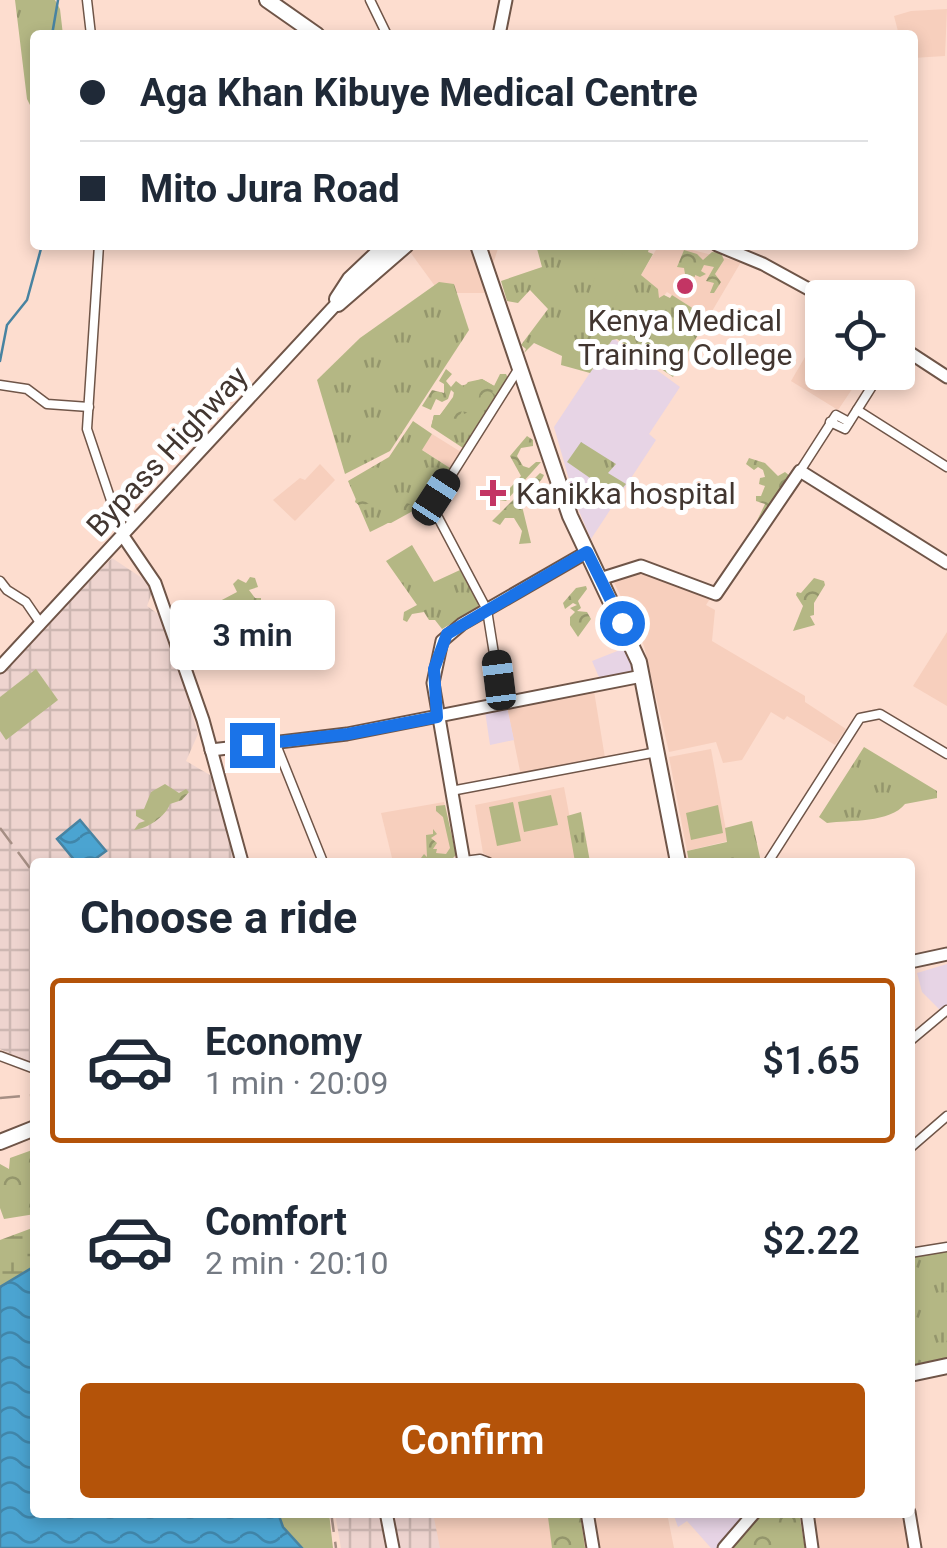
<!DOCTYPE html>
<meta charset="utf-8">
<style>
:root{--surface:#fff;--page:#f6f6f7;--text:#1f2937;--muted:#747a83;--line:#e0e1e3;--accent:#b45309}
body{margin:0;font-family:Roboto,sans-serif;background:var(--page);color:var(--text);height:100vh;display:flex;flex-direction:column;font-size:38px;white-space:nowrap}
*{box-sizing:border-box;margin:0}
p{font-size:32px;color:var(--muted)}
.icon{flex:none;width:55px;height:55px;fill:none;stroke:currentColor;stroke-width:2;stroke-linecap:round;stroke-linejoin:round}
.map{position:relative;flex:1;overflow:hidden}
.drawer{position:absolute;left:30px;top:858px;width:885px;height:660px;display:flex;flex-direction:column;background:var(--surface);border-radius:10px;box-shadow:0 5px 15px #0003}
.drawer>*{flex:none}
.hud{position:absolute;left:30px;top:30px;width:888px;height:220px;border-radius:10px;box-shadow:0 5px 15px #0003;display:grid;align-content:center;height:220px;padding:0 50px;background:var(--surface)}
.tools{position:absolute;left:805px;top:280px;display:grid;gap:20px}
.tools a{display:grid;place-items:center;width:110px;height:110px;border-radius:10px;background:var(--surface);box-shadow:0 5px 15px #0003;font-size:50px}
.end{position:absolute;width:45px;height:45px;margin:-22px;border:12px solid #1a73e8;background:#fff;box-shadow:0 0 0 5px #fff}
.from{border-radius:50%}
.bubble{position:absolute;height:70px;border-radius:10px;background:var(--surface);box-shadow:0 5px 15px #0003;font-size:32px;font-weight:600;line-height:70px;text-align:center}
.car{position:absolute;width:30px;height:60px;margin:-30px -15px;border-radius:12px;box-shadow:0 0 8px 2px #0007;background:linear-gradient(#222 24%,#8ab4d8 0 40%,#222 0 76%,#8ab4d8 0 86%,#222 0)}
.hud b{display:flex;align-items:center;gap:35px;height:95px;font-size:38px}
.hud b+b{border-top:2px solid var(--line)}
.hud i{width:25px;height:25px;background:var(--text)}
ul{padding:0;list-style:none}
li{display:flex;align-items:center;gap:30px;height:165px;margin:0 20px 15px;padding:0 30px;border:5px solid transparent;border-radius:10px}
li div{flex:1}
li b{display:block;font-size:38px}
li em{font-style:normal;font-weight:600}
li.active{border-color:var(--accent)}
li>.icon{width:90px;height:90px;stroke-width:1.5}
h2{padding:0 50px;font-size:45px;line-height:120px}
.button{display:flex;gap:20px;margin-top:auto;padding:20px 50px}
.button a{flex:1;height:115px;border-radius:10px;background:var(--accent);color:#fff;font-size:40px;font-weight:600;line-height:115px;text-align:center}
.map>svg:first-child{display:block}
.built{fill:#f7cfbd}
.industrial{fill:url(#industrial-grid)}
.medical{fill:#e7d4e5}
.grass{fill:url(#grass-tufts)}
.forest{fill:url(#forest-crowns)}
.wetland{fill:url(#wetland-marsh)}
.garden{fill:#b4b784}
.water{fill:url(#water-waves);stroke:#4883a1;stroke-width:2.5}
.lines{fill:none;stroke-linecap:round;stroke-linejoin:round}
.stream{stroke:#4883a1;stroke-width:2.5}
.minor-casing{stroke:#6f5548;stroke-width:11}
.major-casing{stroke:#6f5548;stroke-width:15}
.highway-casing{stroke:#6f5548;stroke-width:18}
.minor{stroke:#fff;stroke-width:8}
.major{stroke:#fff;stroke-width:11}
.highway{stroke:#fff;stroke-width:14}
.rail{stroke:#a58e84;stroke-width:2.5;stroke-dasharray:20 10;stroke-linecap:butt}
.route{stroke:#1a73e8;stroke-width:12}
.poi-dot{fill:#c33564;stroke:#fff;stroke-width:4}
.labels{text-anchor:middle;dominant-baseline:central;stroke-width:10;stroke-linejoin:round;paint-order:stroke}
.poi-label{font-size:30px;fill:#423630;stroke:#fff}
.street-label{font-size:30px;fill:#423630;stroke:#fff}
</style>
<div class="map">
<svg width="947" height="1548" viewBox="0 0 947 1548">
<defs>
<pattern id="industrial-grid" width="8" height="8" patternUnits="userSpaceOnUse" patternTransform="scale(2.5)"><rect width="8" height="8" fill="#eed4cf"/><path d="M0 4h8M4 0v8" fill="none" stroke="#cdb7b2"/></pattern>
<pattern id="grass-tufts" width="24" height="20" patternUnits="userSpaceOnUse" patternTransform="scale(2.5)"><rect width="24" height="20" fill="#b4b784"/><path d="M3 7l-1-3M5 7V3M7 7l1-3M15 17l-1-3M17 17v-4M19 17l1-3" fill="none" stroke="#94966c"/></pattern>
<pattern id="forest-crowns" width="20" height="18" patternUnits="userSpaceOnUse" patternTransform="scale(2.5)"><rect width="20" height="18" fill="#b4b784"/><path d="M2 6a3 3 0 1 1 6 0M12 15a3 3 0 1 1 6 0" fill="none" stroke="#94966c"/></pattern>
<pattern id="wetland-marsh" width="20" height="14" patternUnits="userSpaceOnUse" patternTransform="scale(2.5)"><rect width="20" height="14" fill="#b4b784"/><path d="M1 5h8M5 5V1M11 12h8M15 12V8" fill="none" stroke="#94966c"/></pattern>
<pattern id="water-waves" width="16" height="10" patternUnits="userSpaceOnUse" patternTransform="scale(2.5)"><rect width="16" height="10" fill="#4ba4d1"/><path d="M0 5q4-4 8 0t8 0" fill="none" stroke="#4086aa"/></pattern>
</defs>
<rect width="100%" height="100%" fill="#fdddcf"/>
<g class="built">
<path d="M947,9L945,56L913,58L912,35H899L894,16L911,11Z"/>
<path d="M405,245H499L484,293H440Z"/>
<path d="M659,245H683L688,249L741,262L708,318L667,292L649,312L641,275Z"/>
<path d="M822,328V372L863,373L838,410L791,381Z"/>
<path d="M432,434L461,452L450,468L421,449Z"/>
<path d="M320,464L335,480L295,521L273,500L300,478L305,480Z"/>
<path d="M640,572L711,597L706,605L715,610L712,641L805,696V702L846,729L835,745L787,716L784,720L771,712L742,760L723,763L716,742L669,752L644,646L612,578Z"/>
<path d="M947,632V706L913,686Z"/>
<path d="M594,691L605,758L521,776L507,707Z"/>
<path d="M711,749L728,841L687,851L669,757Z"/>
<path d="M564,787L578,862H498L483,853L475,805Z"/>
<path d="M444,802L456,856L421,862H393L381,813Z"/>
<path d="M910,1500L919,1548H812L807,1513L910,1512Z"/>
<path d="M384,1513H667L674,1548H389Z"/>
</g>
<g class="industrial">
<path d="M112,558L154,586L147,606L158,614L171,643L198,734L186,761L210,775L238,862H35V1065L0,1049V675Z"/>
<path d="M335,1513H433L440,1548H341Z"/>
</g>
<g class="medical">
<path d="M613,338L680,387L649,434L656,440L591,539L576,504L554,427Z"/>
<path d="M625,648L634,673L601,682L592,661Z"/>
<path d="M507,707L514,740L490,745L485,711Z"/>
<path d="M947,964V1006L941,1011L922,992L917,973Z"/>
<path d="M673,1513H747L716,1548H711L687,1521L678,1527Z"/>
</g>
<g class="grass">
<path d="M15,0H55L60,9L63,35H35V115L27,99Z"/>
<path d="M536,245H650L648,252L653,254L641,275L658,289L659,298L664,295L670,298L672,295L708,318L673,377L617,339L612,340L590,373L561,365L562,356L534,343L524,353L526,349L521,345L548,309L530,290L518,303L507,301L501,281L542,267Z"/>
<path d="M439,282L454,284L469,330L390,451L345,474L317,380L360,338Z"/>
<path d="M500,374H506L508,378L463,448L431,427L434,415H440L453,397L456,382L461,386L482,379L494,386Z"/>
<path d="M413,421L432,434L422,450L450,468C424,507 412,511 370,532L348,481L389,457Z"/>
<path d="M581,442L616,464L608,473L626,484L616,496L567,462Z"/>
<path d="M412,545L434,582L460,570L478,602V608L442,629L435,620H429L424,612L412,614L407,622L403,620L404,612L417,605L386,561Z"/>
<path d="M864,747L937,791V798L905,804C890,823 850,820 827,823L819,817Z"/>
<path d="M581,812L590,862H575L567,816Z"/>
<path d="M752,821L761,862H689L687,851L727,842L725,828Z"/>
<path d="M947,1249V1359L910,1365V1256Z"/>
<path d="M278,1513H329L333,1548H302L283,1527Z"/>
</g>
<g class="forest">
<path d="M684,250L697,254L703,260L712,252L721,253L724,260L715,274L721,282L714,293H710L714,283L706,281L714,267L704,265L701,271L706,274L700,277L695,275V277L685,274L684,268L677,267Z"/>
<path d="M446,369L452,374L446,381L451,387L456,381L464,387L468,382L482,379L498,388L492,392L496,396L492,400L489,396L481,395L479,404L487,408L478,412L479,420L473,423L474,414L471,411L464,414L463,409L458,419L446,418L436,428L431,427L434,415H440L453,399L458,400L457,408L462,409V400L451,390L448,399L442,402L436,399L431,410L422,406L432,390L444,393V384L439,381Z"/>
<path d="M527,436L533,440V446L521,448L517,456L523,466L529,468L536,462H541L506,501L499,500L521,476L510,456Z"/>
<path d="M749,458L765,463L778,476L785,472L790,476L753,529L765,504L756,501V496H761L765,486L759,484L760,478L765,477L763,470L758,467L754,470L746,464Z"/>
<path d="M540,473L544,475L542,479L521,502L531,543L519,544L522,531L514,518H505L500,525L492,521Z"/>
<path d="M384,487L396,493L391,504L385,495L381,500L393,514L403,502L420,507L391,523H385L381,519L384,511L377,501L360,506L355,502L357,495L368,498Z"/>
<path d="M250,577L255,578L258,587L249,590L255,598H261V603L249,615L242,608L234,616V603L222,605L218,602L237,592L233,584L238,579L246,583Z"/>
<path d="M814,578L824,581L825,585L814,603V615L810,616L815,625L793,631L803,606L796,595L797,592L801,593Z"/>
<path d="M586,586L587,589L578,601L581,608L577,611L587,612L591,619L578,637L570,625V617L575,612L570,608L577,605L573,603L565,609L563,603L576,588Z"/>
<path d="M211,603L209,621L218,618L219,614L223,615L228,633L220,639L214,635L211,641L205,640L204,627L191,612L196,606L200,610Z"/>
<path d="M165,784L179,793L186,789L189,792L182,800L170,804C166,816 147,829 134,830L139,823L145,821L136,816V810L144,809L151,792Z"/>
<path d="M445,805L456,855L450,861L418,862L424,854L427,857L426,835L433,834V829L437,834L431,838L437,843L433,849H437L436,853L446,854L450,848L443,817L436,811V806Z"/>
<path d="M35,1149V1214L4,1219L0,1208V1164L9,1169L10,1158Z"/>
<path d="M763,1512L799,1513L805,1548H732Z"/>
<path d="M580,1513L585,1548H552L548,1517Z"/>
</g>
<path class="wetland" d="M35,1227V1266L0,1287V1240Z"/>
<g class="garden">
<path d="M603,245L629,257L609,317L586,310Z"/>
<path d="M36,669L58,700L6,740L0,731V697Z"/>
<path d="M551,795L558,825L524,832L518,802Z"/>
<path d="M513,802L521,841L497,846L489,807Z"/>
<path d="M718,805L723,833L691,840L686,813Z"/>
</g>
<g class="water">
<path d="M80,820L106,851L91,862H76L57,839Z"/>
<path d="M35,1266V1512L278,1513L283,1527L302,1548H0V1287Z"/>
</g>
<g class="lines">
<g class="stream">
<path d="M52,35L58,0"/>
<path d="M0,361L7,325L27,300L42,245"/>
</g>
<defs>
<g id="minor">
<path d="M87,0L91,35"/>
<path d="M370,0L387,35"/>
<path d="M99,245L87,429L123,536"/>
<path d="M0,385L27,389L47,404L89,407"/>
<path d="M857,410L947,467"/>
<path d="M830,422L845,429L881,372"/>
<path d="M800,471L836,415L849,422"/>
<path d="M0,581L7,590L26,602L41,624"/>
<path d="M502,704L487,610L432,506L519,368"/>
<path d="M275,742L323,862"/>
<path d="M451,791L657,752"/>
<path d="M464,861L480,859L488,862"/>
<path d="M768,862L860,718L880,714L947,754"/>
<path d="M910,1041L947,1010"/>
<path d="M0,1056L35,1069"/>
<path d="M910,1148L947,1116"/>
<path d="M910,1253L947,1247"/>
</g>
<g id="major">
<path d="M499,35L506,0"/>
<path d="M717,245L763,264L825,298"/>
<path d="M898,345L947,377"/>
<path d="M123,536L155,583L203,720L242,862"/>
<path d="M603,578L641,566L716,594L800,471L947,563"/>
<path d="M0,667L340,300"/>
<path d="M211,750L347,734L642,676"/>
<path d="M464,862L433,683L442,641L462,624L587,552"/>
<path d="M910,962L947,954"/>
<path d="M386,1512L393,1548"/>
<path d="M587,1512L593,1548"/>
<path d="M807,1512L812,1548"/>
<path d="M909,1512L915,1548"/>
<path d="M724,1548L755,1512"/>
</g>
<g id="highway">
<path d="M267,0L317,35"/>
<path d="M478,245L570,516L639,662L678,862"/>
<path d="M337,299L350,279L386,245"/>
<path d="M338,304L406,245"/>
<path d="M0,1142L35,1128"/>
<path d="M910,1374L947,1366"/>
</g>
</defs>
<use href="#minor" class="minor-casing"/>
<use href="#major" class="major-casing"/>
<use href="#highway" class="highway-casing"/>
<use href="#minor" class="minor"/>
<use href="#major" class="major"/>
<use href="#highway" class="highway"/>
<g class="rail">
<path d="M0,828L35,875"/>
<path d="M0,1098L35,1095"/>
<path d="M331,1512L336,1548"/>
</g>
</g>
<g class="lines">
<path class="route" d="M252,745L348,734L437,717L434,669L447,634L587,552L622,623"/>
</g>
<g class="poi-dot">
<circle cx="685" cy="286" r="10"/>
<path d="M488 478h10v10h10v10h-10v10h-10v-10h-10v-10h10z"/>
</g>
<g class="labels">
<g class="poi-label">
<text x="685" y="320">Kenya Medical<tspan x="685" dy="34">Training College</tspan></text>
<text x="516" y="493" text-anchor="start">Kanikka hospital</text>
</g>
<g class="street-label">
<text transform="translate(167 451) rotate(-47)">Bypass Highway</text>
</g>
</g>
</svg>
<div class="tools">
<a><svg class="icon" aria-label="locate" viewBox="0 0 24 24"><circle cx="12" cy="12" r="6"/><path d="M12 2v4M12 18v4M2 12h4M18 12h4"/></svg></a>
</div>
<i class="end from" style="left:622px;top:623px"></i>
<i class="end" style="left:252px;top:745px"></i>
<div class="bubble" style="left:170px;top:600px;width:165px">3 min</div>
<i class="car" style="left:436px;top:497px;rotate:33deg"></i>
<i class="car" style="left:499px;top:680px;rotate:353deg"></i>
<div class="hud">
<b><i class="from"></i>Aga Khan Kibuye Medical Centre</b>
<b><i></i>Mito Jura Road</b>
</div>
<section class="drawer">
<h2>Choose a ride</h2>
<ul>
<li class="active"><svg class="icon" aria-label="car" viewBox="0 0 24 24"><path d="M5 17H2v-5l4-1 3-4h7l3 4 3 1v5h-3M9 17h6M6 11h13"/><circle cx="7" cy="17" r="2"/><circle cx="17" cy="17" r="2"/></svg><div><b>Economy</b><p>1 min · 20:09</p></div><em>$1.65</em></li>
<li><svg class="icon" aria-label="car" viewBox="0 0 24 24"><path d="M5 17H2v-5l4-1 3-4h7l3 4 3 1v5h-3M9 17h6M6 11h13"/><circle cx="7" cy="17" r="2"/><circle cx="17" cy="17" r="2"/></svg><div><b>Comfort</b><p>2 min · 20:10</p></div><em>$2.22</em></li>
</ul>
<div class="button"><a>Confirm</a></div>
</section>
</div>
